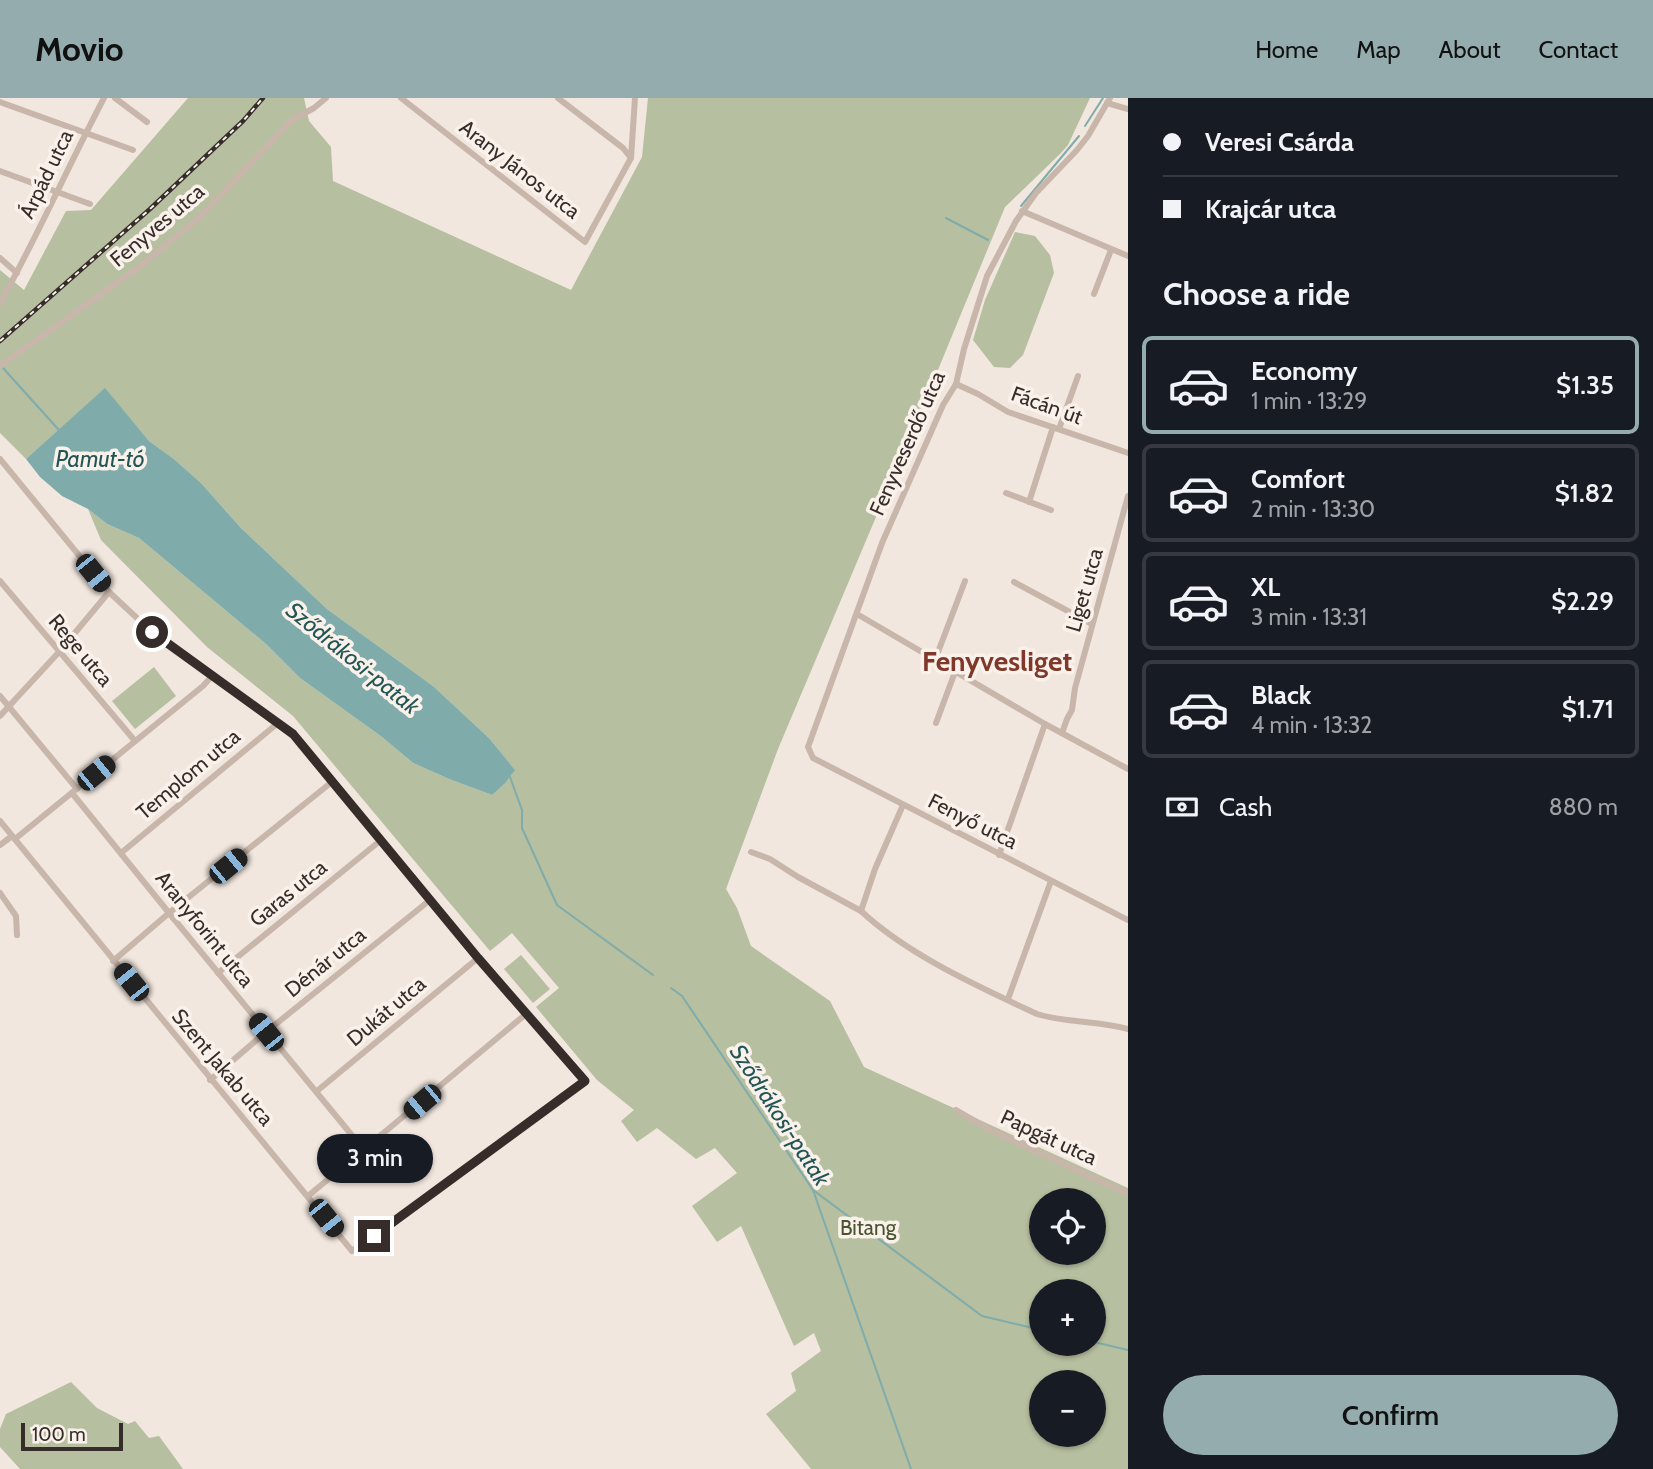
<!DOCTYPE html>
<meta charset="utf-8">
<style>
:root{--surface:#171b24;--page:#242831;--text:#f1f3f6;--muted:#9ea1a6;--line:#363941;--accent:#94acae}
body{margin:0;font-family:Cabin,sans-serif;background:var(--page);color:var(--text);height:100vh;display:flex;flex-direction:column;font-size:26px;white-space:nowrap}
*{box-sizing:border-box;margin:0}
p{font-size:23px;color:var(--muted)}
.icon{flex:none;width:38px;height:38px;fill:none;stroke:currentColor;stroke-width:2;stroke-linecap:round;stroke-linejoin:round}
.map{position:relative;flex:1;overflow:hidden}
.details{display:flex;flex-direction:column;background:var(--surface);width:525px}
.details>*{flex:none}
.top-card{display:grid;align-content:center;height:154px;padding:0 35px;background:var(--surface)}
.controls{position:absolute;left:1029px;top:1090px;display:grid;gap:14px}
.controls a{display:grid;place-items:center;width:77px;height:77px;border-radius:50%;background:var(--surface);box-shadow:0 2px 5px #0004;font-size:35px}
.scale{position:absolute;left:21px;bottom:18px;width:102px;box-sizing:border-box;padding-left:7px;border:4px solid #362d2a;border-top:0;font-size:19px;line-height:24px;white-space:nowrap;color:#362d2a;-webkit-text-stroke:5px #f9f1ea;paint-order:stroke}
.end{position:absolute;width:32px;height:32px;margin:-16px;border:9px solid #362d2a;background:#fff;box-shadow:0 0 0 4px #fff}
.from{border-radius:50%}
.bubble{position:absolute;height:49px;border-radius:24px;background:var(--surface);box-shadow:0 2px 5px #0004;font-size:23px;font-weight:600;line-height:49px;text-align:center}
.car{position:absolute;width:21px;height:42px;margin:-21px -10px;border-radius:9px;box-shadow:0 0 5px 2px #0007;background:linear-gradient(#222 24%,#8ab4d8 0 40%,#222 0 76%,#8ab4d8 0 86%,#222 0)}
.top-card b{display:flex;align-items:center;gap:24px;height:66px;font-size:26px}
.top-card b+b{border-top:2px solid var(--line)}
.top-card i{width:18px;height:18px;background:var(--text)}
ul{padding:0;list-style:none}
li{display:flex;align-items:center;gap:21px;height:98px;margin:0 14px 10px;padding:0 21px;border:4px solid var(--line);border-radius:10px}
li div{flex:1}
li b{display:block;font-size:26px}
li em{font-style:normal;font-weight:600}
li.active{border-color:var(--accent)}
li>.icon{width:63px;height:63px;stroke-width:1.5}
h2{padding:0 35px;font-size:32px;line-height:84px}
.pay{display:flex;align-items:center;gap:18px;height:77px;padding:0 35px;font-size:26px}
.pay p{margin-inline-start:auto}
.action{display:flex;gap:14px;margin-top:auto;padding:14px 35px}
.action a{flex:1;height:80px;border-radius:42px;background:var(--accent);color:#111;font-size:28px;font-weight:600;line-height:80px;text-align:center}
header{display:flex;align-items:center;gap:42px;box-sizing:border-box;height:98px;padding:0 35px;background:var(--accent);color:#111}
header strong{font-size:33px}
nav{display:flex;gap:38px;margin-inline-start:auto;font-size:24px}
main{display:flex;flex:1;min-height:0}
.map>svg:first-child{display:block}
.green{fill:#b6bf9f;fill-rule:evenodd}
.water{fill:#7facab}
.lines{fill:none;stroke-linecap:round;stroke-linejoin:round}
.stream{stroke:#7facab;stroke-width:2}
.minor{stroke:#c8b6ab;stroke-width:6}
.rail-casing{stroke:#362d2a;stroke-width:4.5}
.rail{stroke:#f9f1ea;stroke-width:2;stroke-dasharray:5;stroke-linecap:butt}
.route{stroke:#362d2a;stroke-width:9}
.labels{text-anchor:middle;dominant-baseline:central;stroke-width:7;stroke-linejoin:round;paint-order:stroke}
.street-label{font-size:21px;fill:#362d2a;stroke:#f9f1ea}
.park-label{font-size:21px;fill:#48532f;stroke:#f9f1ea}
.water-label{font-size:23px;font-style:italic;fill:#255;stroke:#f9f1ea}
.district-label{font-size:28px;font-weight:bold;fill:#7f3829;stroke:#f9f1ea}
</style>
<header>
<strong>Movio</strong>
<nav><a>Home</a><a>Map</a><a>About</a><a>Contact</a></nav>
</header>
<main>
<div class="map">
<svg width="1128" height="1371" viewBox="0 0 1128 1371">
<rect width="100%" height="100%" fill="#f1e7de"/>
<g class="green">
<path d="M188,0H304L309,23L331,49L333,83L571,192L642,59L648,0H1090L1068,47L1061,55L1005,109L933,284L778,651L726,791L737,810L751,848L830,903L864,969L1128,1090V1371H811L766,1316L796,1293L791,1275L821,1253L814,1235L794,1248L741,1128L717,1144L692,1108L737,1075L715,1050L696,1061L657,1030L637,1044L621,1023L634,1012L597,982L536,909L559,890L512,835L490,853L293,618L207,549L101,442L88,411L107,426L139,440L266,546L300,580L382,639L413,665L449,681L492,697L514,671L489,640L433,588L327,511L241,430L201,385L174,361L149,343L105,291L26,361L0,335V172L24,192L66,113L91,112ZM1041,1102H1094V1155H1041ZM1041,1194H1094V1246H1041ZM1041,1284H1094V1337H1041Z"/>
<path d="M1015,134L1035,138L1050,157L1054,175L1023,257L1010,270L994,269L973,242L985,202Z"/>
<path d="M154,569L176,598L135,631L112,603Z"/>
<path d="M521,857L550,891L533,905L504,871Z"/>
<path d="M71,1284L97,1310L128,1326L135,1323L149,1340L159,1338L183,1371H20L0,1349V1331L6,1316Z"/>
</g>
<path class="water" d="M105,290L149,343L174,361L201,385L241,430L327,511L433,588L489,640L515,672L505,685L492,697L449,681L413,665L382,639L300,580L266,546L139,440L107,426L88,411L62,398L40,379L26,361Z"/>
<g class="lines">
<g class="stream">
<path d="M1085,28L1103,0"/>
<path d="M1021,108L1079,38"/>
<path d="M946,120L988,142"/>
<path d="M3,270L58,331"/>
<path d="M510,679L522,712V730L557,807L653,877"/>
<path d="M671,890L682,898L813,1092L911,1371"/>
<path d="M813,1092L982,1218L1041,1232"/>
<path d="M1094,1244L1128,1252"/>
</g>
<g class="minor">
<path d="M115,0L147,24"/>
<path d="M401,0L585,144L631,60L635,0"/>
<path d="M558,0L623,50L631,60"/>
<path d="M1110,0L1088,38L1077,52L1036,95L1016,123L987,178L964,251L956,286L943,307L882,445L808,649L813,660L1128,822"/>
<path d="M0,4L133,52"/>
<path d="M1107,5L1128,11"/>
<path d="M0,73L90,106"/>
<path d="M1022,113L1128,158"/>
<path d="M0,160L17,175"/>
<path d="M1094,196L1111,152"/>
<path d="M0,205C38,138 68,68 104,0"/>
<path d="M0,268L139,169L198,121L292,22L314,10L326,0"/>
<path d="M956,286L978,296L1008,314L1128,355"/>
<path d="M1059,331L1078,278"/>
<path d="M0,361L109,494L152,534L293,637L478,860L585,983L352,1153L0,723"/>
<path d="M1006,395L1051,412"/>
<path d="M1029,404L1053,329"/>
<path d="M0,483L135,643"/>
<path d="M1014,484L1092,526"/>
<path d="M857,516L1045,626L1128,671"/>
<path d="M935,562L965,483"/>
<path d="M0,598L77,691"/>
<path d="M0,618L59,554L109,494"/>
<path d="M936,625L955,574"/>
<path d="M1062,635L1067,621L1072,612L1075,590L1128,398"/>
<path d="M72,695L169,815L364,1052"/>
<path d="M15,741L203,588L212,578"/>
<path d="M0,747L12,738"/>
<path d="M751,754L770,761L798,779L861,813L875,771L903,707"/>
<path d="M121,755L278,625"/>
<path d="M999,757L1045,626"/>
<path d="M0,795L16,818L17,837"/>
<path d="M861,813C908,857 979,889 1037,916C1067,925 1098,923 1128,931"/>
<path d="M113,863L169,815L333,683"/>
<path d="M218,875L381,742"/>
<path d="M1008,901L1051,783"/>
<path d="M210,982L266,934L430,802"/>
<path d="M317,993L478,860"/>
<path d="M956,1012L989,1031L1128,1096"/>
<path d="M308,1098L526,916"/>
</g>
<defs>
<path id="rail" d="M0,243L150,111L243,23L263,0"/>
</defs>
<use href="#rail" class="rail-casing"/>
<use href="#rail" class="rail"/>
</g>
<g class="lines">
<path class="route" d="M152,534L293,636L478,860L585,983L374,1138"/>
</g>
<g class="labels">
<g class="street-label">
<text transform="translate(520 71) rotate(38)">Arany János utca</text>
<text transform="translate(46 76) rotate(-64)">Árpád utca</text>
<text transform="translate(157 127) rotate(-40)">Fenyves utca</text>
<text transform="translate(1047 307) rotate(20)">Fácán út</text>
<text transform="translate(907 345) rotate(-66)">Fenyveserdő utca</text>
<text transform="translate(1084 492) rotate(-74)">Liget utca</text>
<text transform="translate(81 552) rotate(50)">Rege utca</text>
<text transform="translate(188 676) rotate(-40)">Templom utca</text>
<text transform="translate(973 723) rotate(27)">Fenyő utca</text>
<text transform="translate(288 795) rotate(-39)">Garas utca</text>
<text transform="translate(205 831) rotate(51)">Aranyforint utca</text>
<text transform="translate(325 864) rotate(-39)">Dénár utca</text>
<text transform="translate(386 913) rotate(-40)">Dukát utca</text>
<text transform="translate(223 969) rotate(50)">Szent Jakab utca</text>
<text transform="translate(1049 1039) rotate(25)">Papgát utca</text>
</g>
<g class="park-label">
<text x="868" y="1129">Bitang</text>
</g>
<g class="water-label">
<text x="100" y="361">Pamut-tó</text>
<text transform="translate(353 560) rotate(39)">Sződrákosi-patak</text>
<text transform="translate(780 1017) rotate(57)">Sződrákosi-patak</text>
</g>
<g class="district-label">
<text x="997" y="563">Fenyvesliget</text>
</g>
</g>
</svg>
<div class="controls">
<a><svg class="icon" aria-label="locate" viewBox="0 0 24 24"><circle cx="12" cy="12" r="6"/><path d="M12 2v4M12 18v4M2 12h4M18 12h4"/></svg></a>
<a>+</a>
<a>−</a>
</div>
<div class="scale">100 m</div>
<i class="end from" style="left:152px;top:534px"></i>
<i class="end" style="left:374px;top:1138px"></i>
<div class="bubble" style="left:317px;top:1036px;width:116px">3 min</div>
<i class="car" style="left:93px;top:475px;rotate:141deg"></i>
<i class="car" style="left:96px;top:675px;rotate:51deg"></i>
<i class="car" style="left:228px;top:768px;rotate:51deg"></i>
<i class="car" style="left:131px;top:884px;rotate:321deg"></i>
<i class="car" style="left:266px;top:934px;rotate:321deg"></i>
<i class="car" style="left:422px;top:1004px;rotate:230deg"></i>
<i class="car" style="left:326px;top:1120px;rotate:141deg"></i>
</div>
<section class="details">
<div class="top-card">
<b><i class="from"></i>Veresi Csárda</b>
<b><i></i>Krajcár utca</b>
</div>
<h2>Choose a ride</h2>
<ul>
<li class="active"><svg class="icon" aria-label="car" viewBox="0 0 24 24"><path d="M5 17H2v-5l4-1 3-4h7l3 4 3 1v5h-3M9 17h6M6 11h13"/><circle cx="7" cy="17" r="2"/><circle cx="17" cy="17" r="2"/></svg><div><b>Economy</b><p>1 min · 13:29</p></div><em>$1.35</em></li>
<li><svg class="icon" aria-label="car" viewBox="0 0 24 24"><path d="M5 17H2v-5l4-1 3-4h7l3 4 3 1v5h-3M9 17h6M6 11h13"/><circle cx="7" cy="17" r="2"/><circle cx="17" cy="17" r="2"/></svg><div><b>Comfort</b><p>2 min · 13:30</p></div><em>$1.82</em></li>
<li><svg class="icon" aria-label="car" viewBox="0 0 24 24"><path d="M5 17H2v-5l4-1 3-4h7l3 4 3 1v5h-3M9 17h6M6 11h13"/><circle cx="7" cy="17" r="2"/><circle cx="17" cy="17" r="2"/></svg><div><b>XL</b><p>3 min · 13:31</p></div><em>$2.29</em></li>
<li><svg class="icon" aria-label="car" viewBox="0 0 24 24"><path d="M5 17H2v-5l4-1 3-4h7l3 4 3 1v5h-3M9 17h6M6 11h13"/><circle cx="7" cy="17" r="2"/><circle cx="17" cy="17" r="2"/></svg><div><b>Black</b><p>4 min · 13:32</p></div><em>$1.71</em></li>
</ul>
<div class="pay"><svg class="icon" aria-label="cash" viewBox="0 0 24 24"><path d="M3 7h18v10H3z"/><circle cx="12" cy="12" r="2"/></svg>Cash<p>880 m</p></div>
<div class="action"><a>Confirm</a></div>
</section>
</main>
